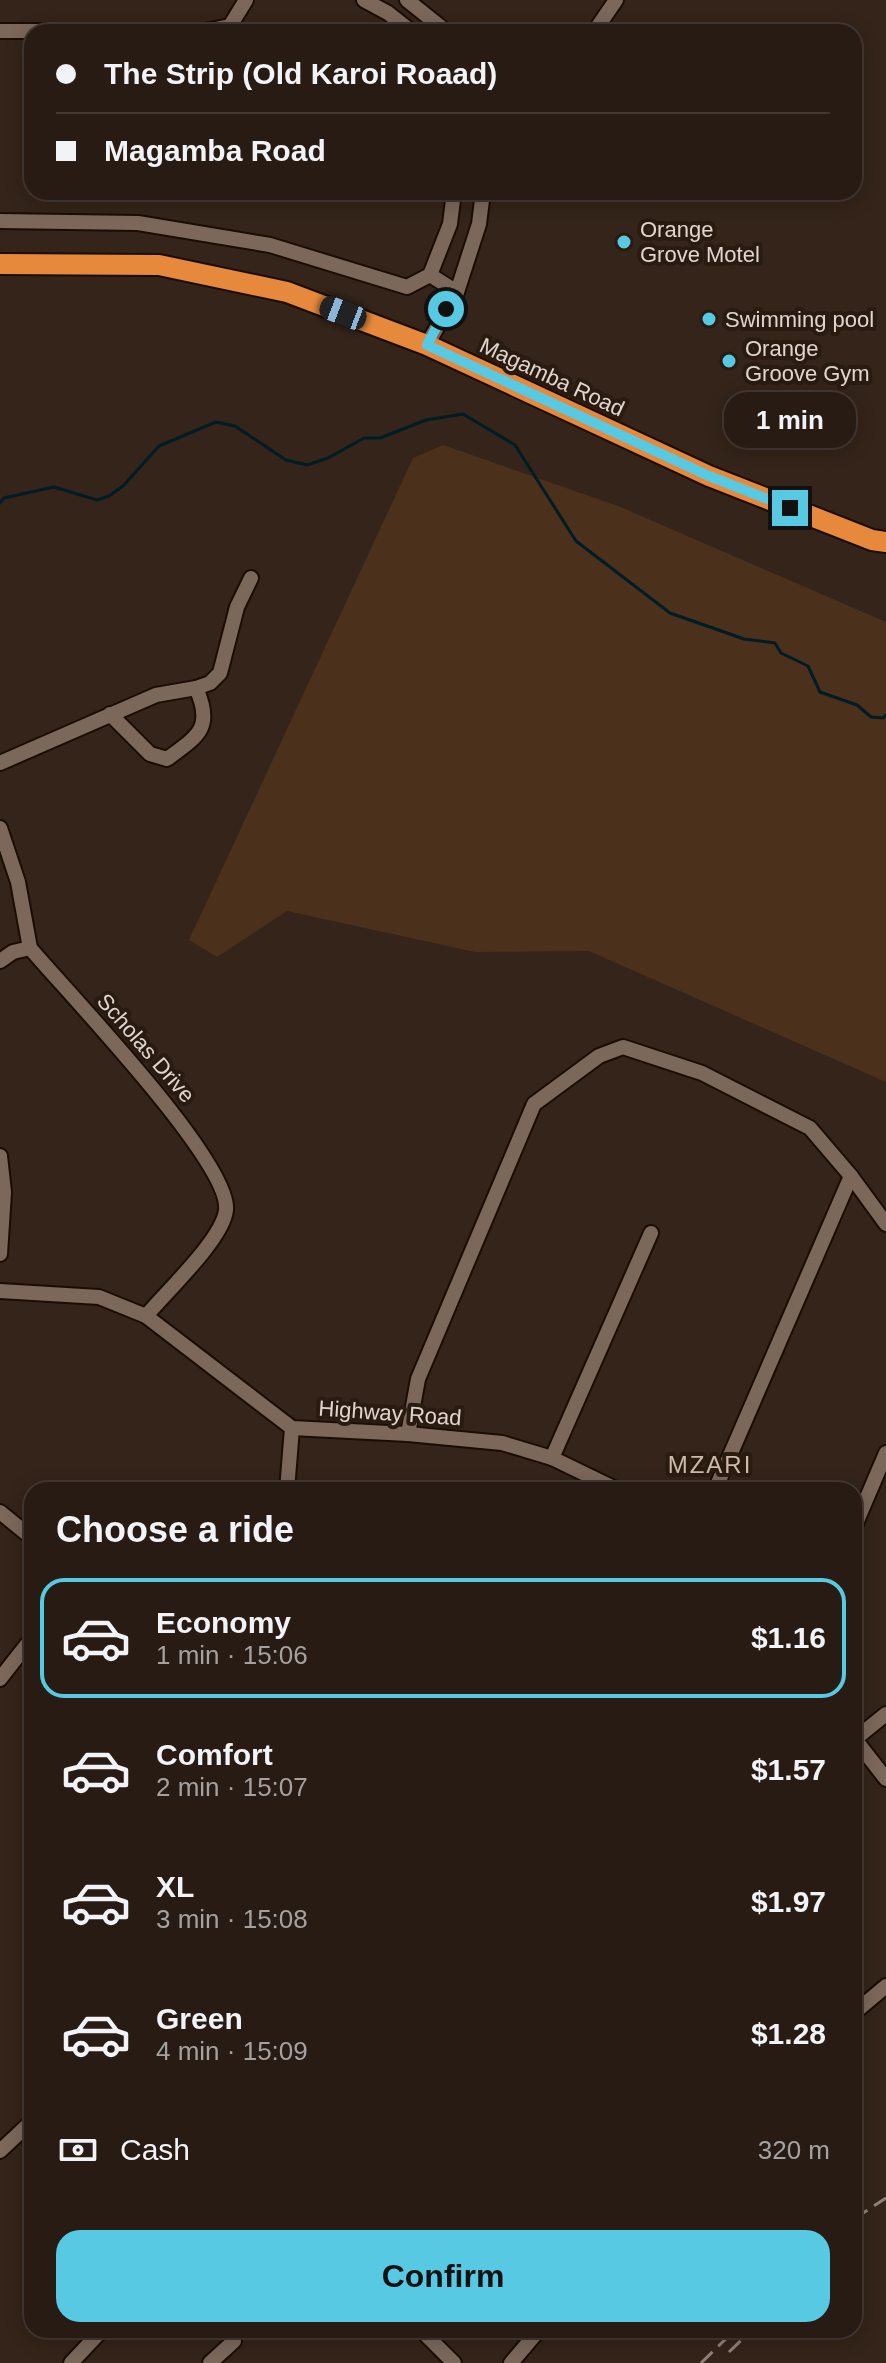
<!DOCTYPE html>
<meta charset="utf-8">
<style>
:root{--surface:#271b13;--page:#2f241c;--text:#f1f3f6;--muted:#a4a1a0;--line:#433933;--accent:#58c9e3}
body{margin:0;font-family:Arial,sans-serif;background:var(--page);color:var(--text);height:100vh;display:flex;flex-direction:column;font-size:30px;white-space:nowrap}
*{box-sizing:border-box;margin:0}
p{font-size:26px;color:var(--muted)}
.icon{flex:none;width:44px;height:44px;fill:none;stroke:currentColor;stroke-width:2;stroke-linecap:round;stroke-linejoin:round}
.map{position:relative;flex:1;overflow:hidden}
.drawer{position:absolute;left:24px;top:1482px;width:838px;height:856px;display:flex;flex-direction:column;background:var(--surface);border-radius:24px;box-shadow:0 4px 20px #0003,0 0 0 2px var(--line)}
.drawer>*{flex:none}
.guide{position:absolute;left:24px;top:24px;width:838px;height:176px;border-radius:24px;box-shadow:0 4px 20px #0003,0 0 0 2px var(--line);display:grid;align-content:center;height:176px;padding:0 32px;background:var(--surface)}
.end{position:absolute;width:36px;height:36px;margin:-18px;border:10px solid #58c9e3;background:#111;box-shadow:0 0 0 4px #111}
.from{border-radius:50%}
.bubble{position:absolute;height:56px;border-radius:24px;background:var(--surface);box-shadow:0 4px 20px #0003,0 0 0 2px var(--line);font-size:26px;font-weight:700;line-height:56px;text-align:center}
.car{position:absolute;width:24px;height:48px;margin:-24px -12px;border-radius:10px;box-shadow:0 0 6px 2px #0007;background:linear-gradient(#222 24%,#8ab4d8 0 40%,#222 0 76%,#8ab4d8 0 86%,#222 0)}
.guide b{display:flex;align-items:center;gap:28px;height:76px;font-size:30px}
.guide b+b{border-top:2px solid var(--line)}
.guide i{width:20px;height:20px;background:var(--text)}
ul{padding:0;list-style:none}
li{display:flex;align-items:center;gap:24px;height:120px;margin:0 16px 12px;padding:0 16px;border:4px solid transparent;border-radius:24px}
li div{flex:1}
li b{display:block;font-size:30px}
li em{font-style:normal;font-weight:700}
li.current{border-color:var(--accent)}
li>.icon{width:72px;height:72px;stroke-width:1.5}
h2{padding:0 32px;font-size:36px;line-height:96px}
.pay{display:flex;align-items:center;gap:20px;height:88px;padding:0 32px;font-size:30px}
.pay p{margin-inline-start:auto}
.cta{display:flex;gap:16px;margin-top:auto;padding:16px 32px}
.cta a{flex:1;height:92px;border-radius:24px;background:var(--accent);color:#111;font-size:32px;font-weight:700;line-height:92px;text-align:center}
.map>svg:first-child{display:block}
.green{fill:#4b301c}
.lines{fill:none;stroke-linecap:round;stroke-linejoin:round}
.stream{stroke:#001c24;stroke-width:3}
.minor-casing{stroke:#1b0d04;stroke-width:18}
.highway-casing{stroke:#1b0d04;stroke-width:24}
.minor{stroke:#7b685b;stroke-width:14}
.highway{stroke:#e6893d;stroke-width:20}
.rail{stroke:#908279;stroke-width:3;stroke-dasharray:16 8;stroke-linecap:butt}
.route{stroke:#58c9e3;stroke-width:10}
.poi-dot{fill:#58c9e3;stroke:#291b10;stroke-width:3}
.labels{text-anchor:middle;dominant-baseline:central;stroke-width:8;stroke-linejoin:round;paint-order:stroke}
.poi-label{font-size:22px;fill:#e0d5ce;stroke:#291b10;text-anchor:start}
.street-label{font-size:22px;fill:#e0d5ce;stroke:#291b10}
.neighbourhood-label{font-size:24px;letter-spacing:2px;fill:#ceb9ab;stroke:#291b10}
</style>
<div class="map">
<svg width="886" height="2363" viewBox="0 0 886 2363">
<rect width="100%" height="100%" fill="#342419"/>
<path class="green" d="M443,445L618,506L886,622V1082L589,951L475,952L287,911L217,957L189,940L413,458Z"/>
<g class="lines">
<path class="stream" d="M0,503L4,498L54,487L97,500L109,496L123,486L159,446L216,422L235,426L286,460L307,465L328,458L364,438H380L426,420L463,414L515,445L576,541L670,613L744,639L775,643L781,653L808,666L820,692L857,705L871,717L883,718L886,715"/>
<defs>
<g id="minor">
<path d="M364,0L388,13L412,32"/>
<path d="M407,0L447,32"/>
<path d="M0,31H205L230,26L246,0"/>
<path d="M594,32L616,0"/>
<path d="M0,221L138,223L270,245L407,287L430,275L457,292"/>
<path d="M430,275L450,224L454,192"/>
<path d="M427,345L457,292L479,224L483,192"/>
<path d="M196,688L210,683L220,673L237,607L251,578"/>
<path d="M0,763L156,695L196,688C214,728 198,736 167,759L150,754L110,714"/>
<path d="M0,828L18,882L30,948L13,952L0,961"/>
<path d="M30,948C67,992 231,1162 226,1210C223,1239 166,1292 146,1316"/>
<path d="M0,1156L4,1192L0,1254"/>
<path d="M851,1176L886,1224"/>
<path d="M0,1291L99,1297L146,1316L292,1428L408,1434L502,1443L552,1458L618,1490"/>
<path d="M408,1434L418,1379L534,1104L599,1056L623,1047L702,1073L810,1128L851,1176L715,1490"/>
<path d="M552,1458L651,1233"/>
<path d="M287,1490L292,1428"/>
<path d="M0,1512L32,1538"/>
<path d="M854,1528L886,1453"/>
<path d="M0,1679L32,1638"/>
<path d="M854,1738L886,1779"/>
<path d="M855,1739L886,1714"/>
<path d="M854,2013L886,1986"/>
<path d="M0,2151L32,2121"/>
<path d="M421,2330L454,2363"/>
<path d="M71,2363L102,2330"/>
<path d="M210,2363L234,2341"/>
<path d="M511,2363L539,2330"/>
</g>
<path id="highway" d="M0,264L159,265L287,292L427,345L709,476L872,540L886,542"/>
</defs>
<use href="#minor" class="minor-casing"/>
<use href="#highway" class="highway-casing"/>
<use href="#minor" class="minor"/>
<use href="#highway" class="highway"/>
<g class="rail">
<path d="M854,2219L886,2198"/>
<path d="M729,2352L752,2330"/>
<path d="M701,2363L735,2330"/>
</g>
</g>
<g class="lines">
<path class="route" d="M446,309L427,345L709,476L790,508"/>
</g>
<g class="poi-dot">
<circle cx="624" cy="242" r="8"/>
<circle cx="709" cy="319" r="8"/>
<circle cx="729" cy="361" r="8"/>
</g>
<g class="labels">
<g class="poi-label">
<text x="640" y="229">Orange<tspan x="640" dy="25">Grove Motel</tspan></text>
<text x="725" y="319">Swimming pool</text>
<text x="745" y="348">Orange<tspan x="745" dy="25">Groove Gym</tspan></text>
</g>
<g class="street-label">
<text transform="translate(552 377) rotate(25)">Magamba Road</text>
<text transform="translate(146 1048) rotate(49)">Scholas Drive</text>
<text transform="translate(390 1413) rotate(4)">Highway Road</text>
</g>
<g class="neighbourhood-label">
<text x="710" y="1464">MZARI</text>
</g>
</g>
</svg>
<i class="end from" style="left:446px;top:309px"></i>
<i class="end" style="left:790px;top:508px"></i>
<div class="bubble" style="left:724px;top:392px;width:132px">1 min</div>
<i class="car" style="left:343px;top:313px;rotate:291deg"></i>
<div class="guide">
<b><i class="from"></i>The Strip (Old Karoi Roaad)</b>
<b><i></i>Magamba Road</b>
</div>
<section class="drawer">
<h2>Choose a ride</h2>
<ul>
<li class="current"><svg class="icon" aria-label="car" viewBox="0 0 24 24"><path d="M5 17H2v-5l4-1 3-4h7l3 4 3 1v5h-3M9 17h6M6 11h13"/><circle cx="7" cy="17" r="2"/><circle cx="17" cy="17" r="2"/></svg><div><b>Economy</b><p>1 min · 15:06</p></div><em>$1.16</em></li>
<li><svg class="icon" aria-label="car" viewBox="0 0 24 24"><path d="M5 17H2v-5l4-1 3-4h7l3 4 3 1v5h-3M9 17h6M6 11h13"/><circle cx="7" cy="17" r="2"/><circle cx="17" cy="17" r="2"/></svg><div><b>Comfort</b><p>2 min · 15:07</p></div><em>$1.57</em></li>
<li><svg class="icon" aria-label="car" viewBox="0 0 24 24"><path d="M5 17H2v-5l4-1 3-4h7l3 4 3 1v5h-3M9 17h6M6 11h13"/><circle cx="7" cy="17" r="2"/><circle cx="17" cy="17" r="2"/></svg><div><b>XL</b><p>3 min · 15:08</p></div><em>$1.97</em></li>
<li><svg class="icon" aria-label="car" viewBox="0 0 24 24"><path d="M5 17H2v-5l4-1 3-4h7l3 4 3 1v5h-3M9 17h6M6 11h13"/><circle cx="7" cy="17" r="2"/><circle cx="17" cy="17" r="2"/></svg><div><b>Green</b><p>4 min · 15:09</p></div><em>$1.28</em></li>
</ul>
<div class="pay"><svg class="icon" aria-label="cash" viewBox="0 0 24 24"><path d="M3 7h18v10H3z"/><circle cx="12" cy="12" r="2"/></svg>Cash<p>320 m</p></div>
<div class="cta"><a>Confirm</a></div>
</section>
</div>
